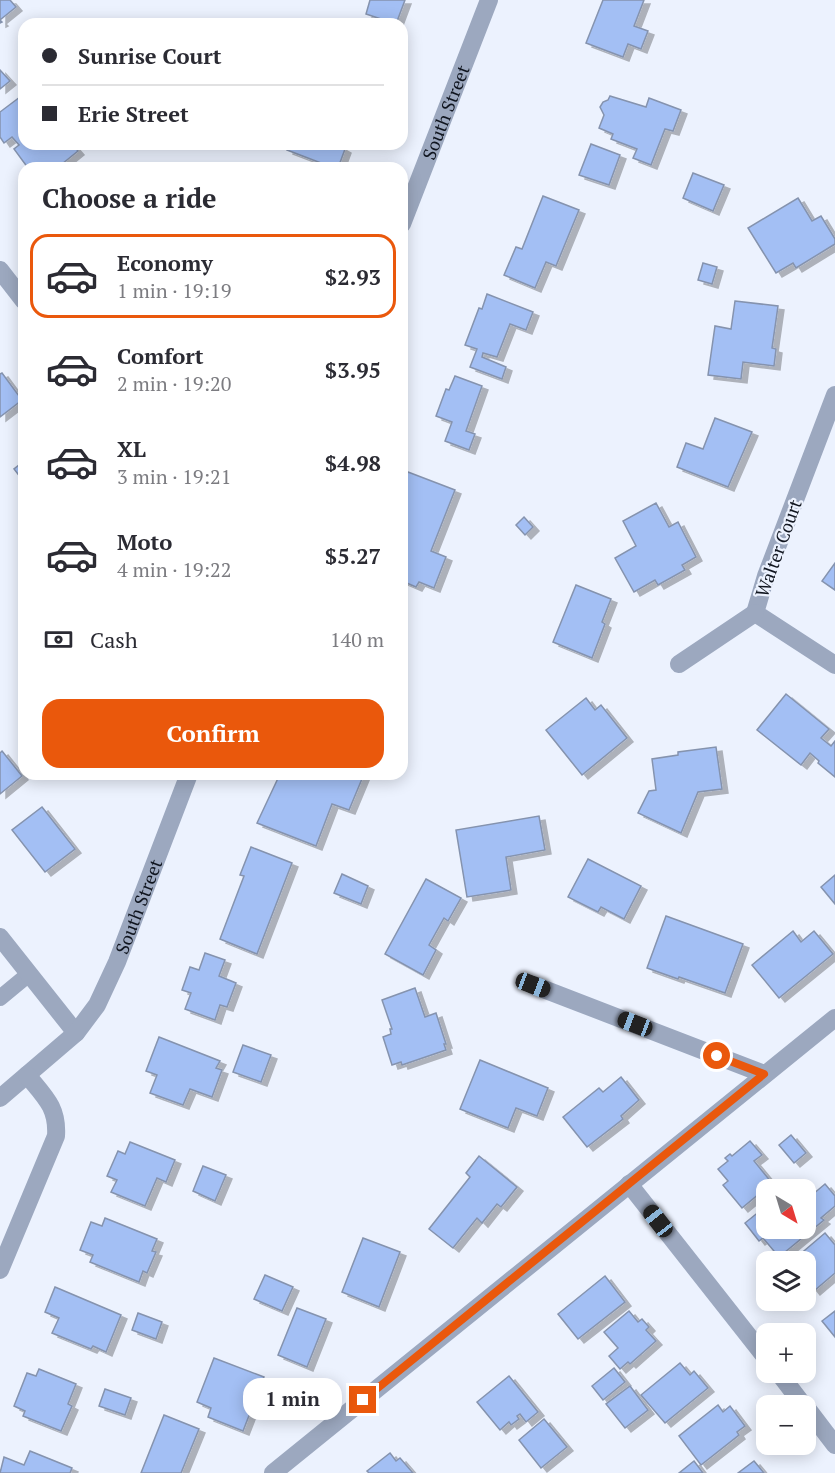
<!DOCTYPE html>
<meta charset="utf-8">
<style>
:root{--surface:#fff;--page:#f2f2f3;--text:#2b2b33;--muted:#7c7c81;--line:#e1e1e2;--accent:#ea580c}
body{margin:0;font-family:"PT Serif",serif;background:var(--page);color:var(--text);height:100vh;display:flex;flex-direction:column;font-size:22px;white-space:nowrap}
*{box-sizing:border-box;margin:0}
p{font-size:20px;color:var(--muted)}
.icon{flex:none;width:33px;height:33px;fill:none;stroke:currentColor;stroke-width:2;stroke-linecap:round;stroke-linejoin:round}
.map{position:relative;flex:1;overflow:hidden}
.side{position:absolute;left:18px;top:162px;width:390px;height:618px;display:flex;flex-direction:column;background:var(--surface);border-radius:18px;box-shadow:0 3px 15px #0003}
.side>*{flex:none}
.banner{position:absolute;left:18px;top:18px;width:390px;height:132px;border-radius:18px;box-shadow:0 3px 15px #0003;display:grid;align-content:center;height:132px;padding:0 24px;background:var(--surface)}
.needle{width:39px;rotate:142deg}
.fabs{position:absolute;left:756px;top:1179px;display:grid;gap:12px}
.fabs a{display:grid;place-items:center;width:60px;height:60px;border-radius:12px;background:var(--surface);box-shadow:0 3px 15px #0003;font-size:30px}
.end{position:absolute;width:27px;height:27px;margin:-14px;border:8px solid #ea580c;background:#fff;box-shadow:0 0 0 3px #fff}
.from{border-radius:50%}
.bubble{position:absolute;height:42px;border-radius:18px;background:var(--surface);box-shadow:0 3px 15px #0003;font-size:20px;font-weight:700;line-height:42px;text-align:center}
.car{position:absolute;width:18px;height:36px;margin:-18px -9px;border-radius:8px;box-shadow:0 0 4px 2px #0007;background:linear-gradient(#222 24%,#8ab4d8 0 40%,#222 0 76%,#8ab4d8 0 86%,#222 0)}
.banner b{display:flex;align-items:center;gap:21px;height:57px;font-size:22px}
.banner b+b{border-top:2px solid var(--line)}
.banner i{width:15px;height:15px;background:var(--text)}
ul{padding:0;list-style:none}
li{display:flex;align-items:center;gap:18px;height:84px;margin:0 12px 9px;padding:0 12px;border:3px solid transparent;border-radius:18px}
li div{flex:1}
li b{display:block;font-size:22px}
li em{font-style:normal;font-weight:700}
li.active{border-color:var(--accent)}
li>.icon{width:54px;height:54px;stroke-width:1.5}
h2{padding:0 24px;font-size:27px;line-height:72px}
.pay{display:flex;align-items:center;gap:15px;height:66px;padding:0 24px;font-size:22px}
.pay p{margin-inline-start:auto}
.button{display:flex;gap:12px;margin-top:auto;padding:12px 24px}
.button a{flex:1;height:69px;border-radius:18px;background:var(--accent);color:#fff;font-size:24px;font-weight:700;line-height:69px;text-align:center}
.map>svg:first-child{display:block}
.building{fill:#a3bff4;stroke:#8593ae;stroke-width:1.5;filter:url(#shadow)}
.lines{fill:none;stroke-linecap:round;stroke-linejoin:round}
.service{stroke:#9ca8bf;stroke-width:16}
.minor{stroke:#9ca8bf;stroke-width:18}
.route{stroke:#ea580c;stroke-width:8}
.labels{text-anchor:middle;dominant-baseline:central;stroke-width:4.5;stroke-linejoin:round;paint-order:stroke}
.street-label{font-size:18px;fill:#10151f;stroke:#ecf2fe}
</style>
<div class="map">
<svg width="835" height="1473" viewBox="0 0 835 1473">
<defs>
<filter id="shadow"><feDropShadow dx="6" dy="4" stdDeviation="0" flood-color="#0004"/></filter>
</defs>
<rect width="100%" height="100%" fill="#ecf2fe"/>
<g class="building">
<path d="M0,0H10L16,7L0,20L2,22L0,23Z"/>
<path d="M370,0H405L396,24L366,14Z"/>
<path d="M603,0H644L634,26L648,31L641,49L628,44L623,57L586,43Z"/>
<path d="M0,70L10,81L0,89Z"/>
<path d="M24,94V144H72L78,151L57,168H28L14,149L19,145L12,137L4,143L0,137V112Z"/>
<path d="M610,96L646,107L649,98L681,110L673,131L665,129L651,165L633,158L637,149L611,139L613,134L599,128L604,115L600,107L603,102L608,100Z"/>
<path d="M289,144H336L345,149L338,168H334L287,150Z"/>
<path d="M591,144L620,155L609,185L579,175Z"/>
<path d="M693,173L724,185L713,211L683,198Z"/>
<path d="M543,196L579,210L556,266L546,262L535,288L504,275L516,247L522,249Z"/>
<path d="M798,198L812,221L821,216L835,239V244L796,268L793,263L776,273L748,228Z"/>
<path d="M703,263L717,267L712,284L698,280Z"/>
<path d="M487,294L533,312L526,330L510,324L497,357L483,353L482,357L506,367L502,379L470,367L477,349L465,345L479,308L482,309Z"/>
<path d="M735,301L778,306L772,348L776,349L774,366L743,362L741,379L708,375L715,326L731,329Z"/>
<path d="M2,373L22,400L0,417V374Z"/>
<path d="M455,376L482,386L466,431L475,434L469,450L445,441L452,422L436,416L446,389L449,390Z"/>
<path d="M715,418L752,432L728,487L677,467L686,443L703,449Z"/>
<path d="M24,461V482L14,469Z"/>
<path d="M408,472L455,490L431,551L446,557L434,588L419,582L416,587L402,581V486Z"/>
<path d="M656,503L669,527L678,522L696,557L682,565L685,570L658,585L655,580L634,592L615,558L636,546L623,521Z"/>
<path d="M524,517L533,527L525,535L516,525Z"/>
<path d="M835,563V590L822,581Z"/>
<path d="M576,585L611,599L602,622L605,624L592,658L553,642Z"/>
<path d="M786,694L829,729L821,738L831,746L835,741V777L818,763L819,761L810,753L801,765L757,730Z"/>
<path d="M586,698L595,710L601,705L627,738L582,775L546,730Z"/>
<path d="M716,747L722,789L698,792L681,833L638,813L649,791L656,790L652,759L678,755V752Z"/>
<path d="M2,751L22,776L0,794V753Z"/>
<path d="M280,774H364L349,810L332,804L316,846L257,823Z"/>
<path d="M42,807L75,849L45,872L12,830Z"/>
<path d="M539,816L545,850L506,857L511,890L467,897L456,830Z"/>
<path d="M251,847L292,863L257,954L220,939L244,876L240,875Z"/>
<path d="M588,859L641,886L624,919L601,907L598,912L568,897Z"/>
<path d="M342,874L368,886L361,904L334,893Z"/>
<path d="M835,875V904L821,887Z"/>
<path d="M426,879L461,898L448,921L444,918L429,945L436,950L423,975L385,954Z"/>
<path d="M666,916L743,944L725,993L679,977L678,979L647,968Z"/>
<path d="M793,931L801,942L814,931L833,954L779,998L752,965Z"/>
<path d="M205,953L225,960L219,976L236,983L227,1007L220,1005L215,1020L185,1009L191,993L182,990L190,967L199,970Z"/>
<path d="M415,988L425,1017L436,1013L446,1044H444L446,1050L402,1065L401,1062L392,1065L383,1037L391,1034L390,1029H392L382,1000Z"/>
<path d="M159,1037L220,1061L216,1068L222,1070L212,1097L190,1089L183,1105L150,1093L157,1075L146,1071Z"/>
<path d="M243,1045L271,1055L261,1082L233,1072Z"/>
<path d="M480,1060L548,1088L537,1116L516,1108L508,1128L460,1109Z"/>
<path d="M621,1077L639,1100L621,1116L623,1119L587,1147L563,1117L599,1088L603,1092Z"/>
<path d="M791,1135L806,1153L794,1163L779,1145Z"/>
<path d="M750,1141L762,1155L754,1161L772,1183L742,1208L723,1185L728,1181L718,1169L728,1161L725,1158L730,1154L732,1156Z"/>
<path d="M130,1142L175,1160L166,1182L157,1178L145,1206L111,1192L117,1180L107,1176L118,1151L125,1154Z"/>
<path d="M479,1156L517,1187L501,1207L497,1204L482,1223L477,1218L453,1248L429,1229L470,1177L466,1173Z"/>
<path d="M203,1166L226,1175L215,1201L193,1191Z"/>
<path d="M825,1184L835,1196V1206L821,1218L824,1220L779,1257L763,1238L759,1241L745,1223L766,1206V1228H806V1200Z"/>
<path d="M105,1218L157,1239L152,1251L156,1252L147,1273L143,1271L139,1282L90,1262L93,1255L80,1250L91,1222L102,1226Z"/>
<path d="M825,1233L835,1245V1273L814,1291L806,1281V1262H791Z"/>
<path d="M363,1238L400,1252L379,1307L342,1292Z"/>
<path d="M265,1275L293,1287L282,1311L254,1299Z"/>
<path d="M605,1276L625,1302L578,1339L558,1314Z"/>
<path d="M55,1287L121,1315L106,1352L93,1346L91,1349L52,1333L59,1318L45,1312Z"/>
<path d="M297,1308L326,1319L307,1367L278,1355Z"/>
<path d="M629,1311L638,1322L642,1319L649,1327L646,1330L656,1341L630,1364L628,1362L620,1369L609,1356L618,1348L604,1332Z"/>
<path d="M835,1311V1337L822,1321Z"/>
<path d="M138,1313L162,1322L156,1339L132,1330Z"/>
<path d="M214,1358L264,1377L243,1431L208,1417L211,1408L197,1402Z"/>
<path d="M680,1363L690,1375L694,1371L708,1388L665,1423L641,1395Z"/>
<path d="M614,1368L625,1382L603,1400L592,1386Z"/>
<path d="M39,1369L76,1384L68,1404L72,1406L61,1431L23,1416L25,1411L14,1406L27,1373L36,1376Z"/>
<path d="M509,1376L538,1412L526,1422L520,1414L517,1416L519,1419L511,1425L509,1422L500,1430L477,1402Z"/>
<path d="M630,1386L648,1410L625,1428L606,1404Z"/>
<path d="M105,1389L131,1398L125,1415L99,1406Z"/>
<path d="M718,1405L723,1412L730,1406L745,1426L737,1432L739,1435L701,1465L679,1436Z"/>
<path d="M164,1415L199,1429L181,1473H141Z"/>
<path d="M544,1419L567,1447L541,1468L519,1440Z"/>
<path d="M30,1451L72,1468L70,1473H0L4,1457L24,1465Z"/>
<path d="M390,1453L396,1461L400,1458L413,1473H369L367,1471Z"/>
<path d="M694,1461L703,1473H679Z"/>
<path d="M754,1461L764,1473H738Z"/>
</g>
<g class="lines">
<path class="service" d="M0,998L29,974"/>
<g class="minor">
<path id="s1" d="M402,224L489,0"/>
<path d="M0,270L24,301"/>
<path d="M835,395L766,576L755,613L835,665"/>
<path d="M679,664L755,613"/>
<path d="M0,937L76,1033"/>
<path d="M533,985L764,1074"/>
<path id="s2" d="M0,1098L76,1033L97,1005L117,962L189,774"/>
<path d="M629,1184L766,1358"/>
<path d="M0,1270L56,1136C58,1107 44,1096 27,1075"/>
<path d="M778,1372L804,1406"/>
<path d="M806,1407L835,1445"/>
<path d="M273,1473L835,1018"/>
</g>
</g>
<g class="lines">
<path class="route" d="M363,1400L764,1074L717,1056"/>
</g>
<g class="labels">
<g class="street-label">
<text stroke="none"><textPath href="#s1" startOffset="120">South Street</textPath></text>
<text transform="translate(778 548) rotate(-70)">Walter Court</text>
<text stroke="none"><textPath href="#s2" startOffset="242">South Street</textPath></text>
</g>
</g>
</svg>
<div class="fabs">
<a><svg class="needle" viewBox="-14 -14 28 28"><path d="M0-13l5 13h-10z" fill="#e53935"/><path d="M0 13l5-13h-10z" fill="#7c7c81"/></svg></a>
<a><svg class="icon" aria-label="layers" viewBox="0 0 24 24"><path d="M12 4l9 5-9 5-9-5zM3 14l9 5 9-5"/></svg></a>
<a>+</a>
<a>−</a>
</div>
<i class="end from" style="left:717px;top:1056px"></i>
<i class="end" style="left:363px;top:1400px"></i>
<div class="bubble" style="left:243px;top:1378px;width:99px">1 min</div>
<i class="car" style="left:533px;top:985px;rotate:111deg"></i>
<i class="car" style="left:635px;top:1024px;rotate:291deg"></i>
<i class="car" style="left:658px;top:1221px;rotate:322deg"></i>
<div class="banner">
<b><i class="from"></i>Sunrise Court</b>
<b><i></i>Erie Street</b>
</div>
<section class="side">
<h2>Choose a ride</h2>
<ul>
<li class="active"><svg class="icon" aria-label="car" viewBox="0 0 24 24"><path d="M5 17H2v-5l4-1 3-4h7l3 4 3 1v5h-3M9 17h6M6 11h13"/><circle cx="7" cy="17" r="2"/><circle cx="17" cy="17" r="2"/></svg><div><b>Economy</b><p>1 min · 19:19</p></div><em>$2.93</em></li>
<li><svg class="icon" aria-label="car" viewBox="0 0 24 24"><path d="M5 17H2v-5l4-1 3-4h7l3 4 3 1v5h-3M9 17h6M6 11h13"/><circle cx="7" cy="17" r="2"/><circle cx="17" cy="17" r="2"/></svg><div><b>Comfort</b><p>2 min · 19:20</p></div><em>$3.95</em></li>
<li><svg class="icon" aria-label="car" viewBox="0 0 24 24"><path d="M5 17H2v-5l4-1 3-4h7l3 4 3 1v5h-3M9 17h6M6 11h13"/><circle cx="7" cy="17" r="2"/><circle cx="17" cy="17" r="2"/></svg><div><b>XL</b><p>3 min · 19:21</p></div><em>$4.98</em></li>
<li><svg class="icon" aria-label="car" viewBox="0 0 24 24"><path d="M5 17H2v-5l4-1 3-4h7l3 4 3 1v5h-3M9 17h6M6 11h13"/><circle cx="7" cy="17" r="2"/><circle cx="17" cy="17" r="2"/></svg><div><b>Moto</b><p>4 min · 19:22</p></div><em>$5.27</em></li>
</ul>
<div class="pay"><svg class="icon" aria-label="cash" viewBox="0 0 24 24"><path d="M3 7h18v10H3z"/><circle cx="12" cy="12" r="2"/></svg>Cash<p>140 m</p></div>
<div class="button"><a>Confirm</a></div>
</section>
</div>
